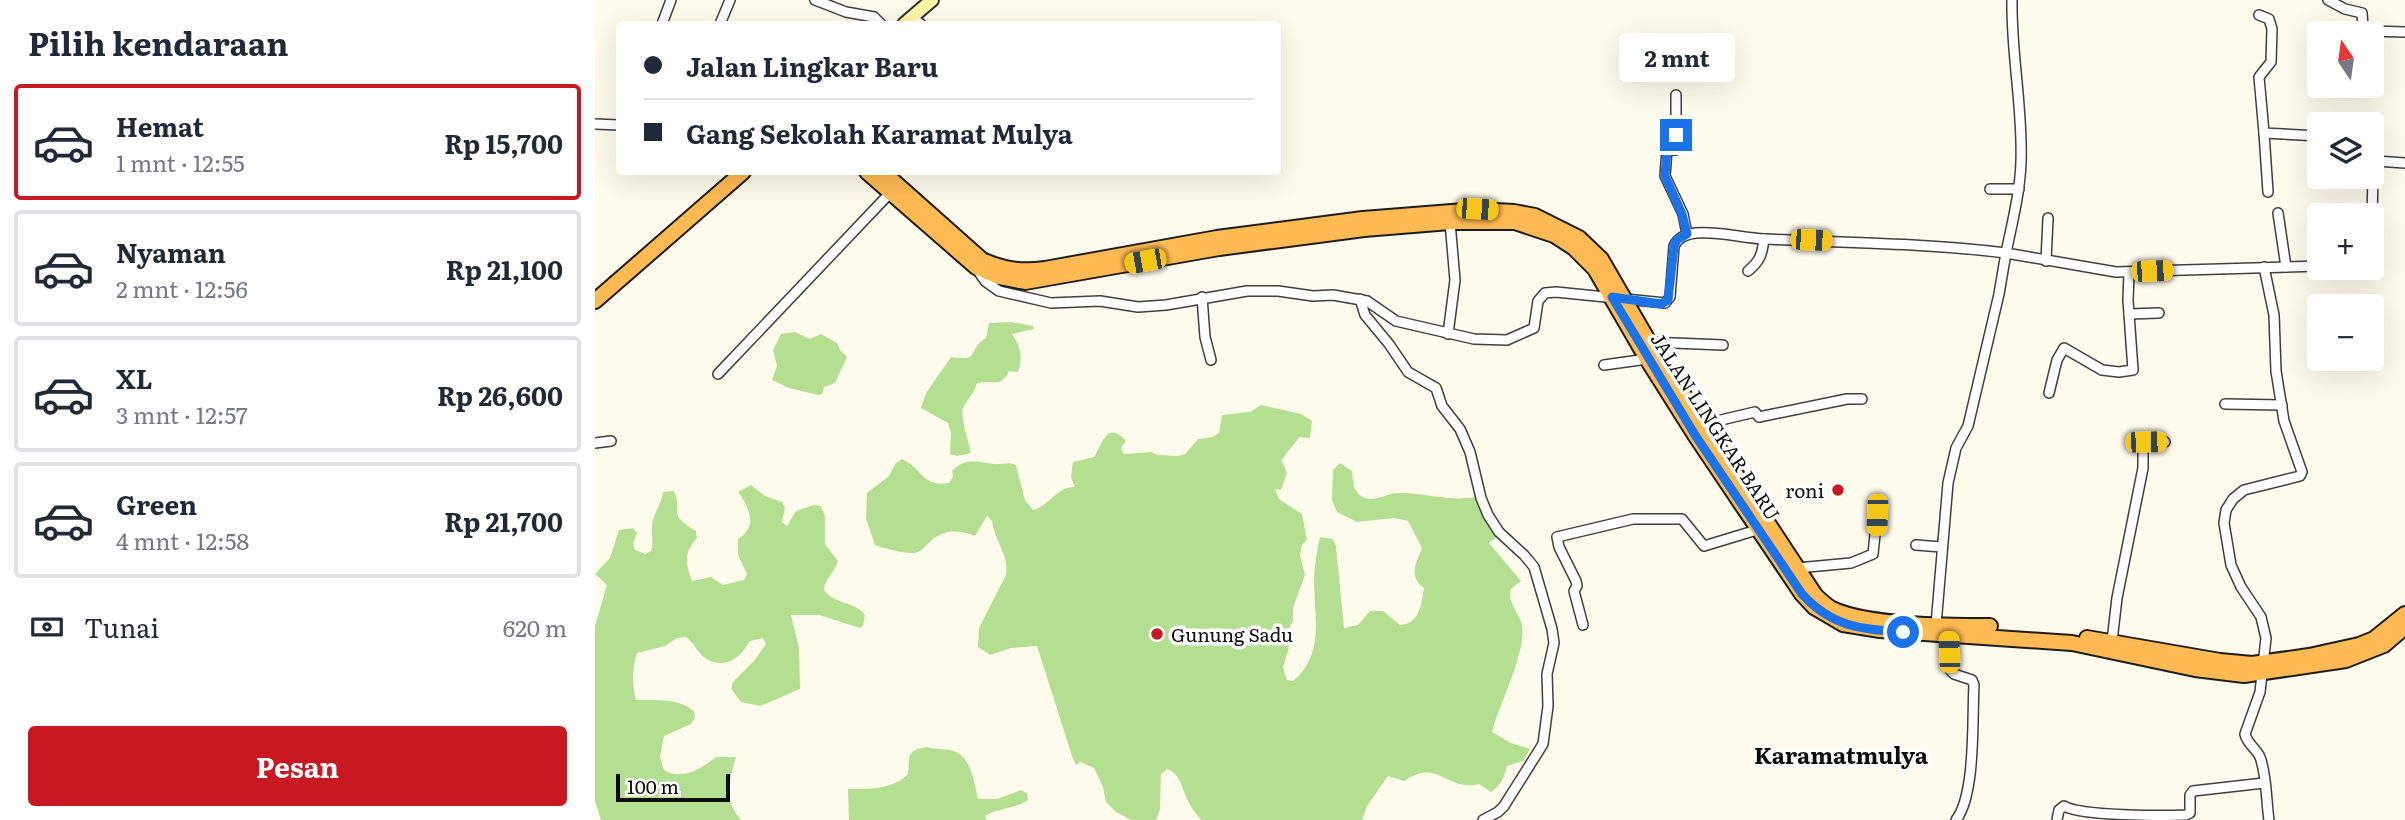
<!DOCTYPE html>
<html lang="id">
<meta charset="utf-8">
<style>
:root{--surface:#fff;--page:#f6f6f7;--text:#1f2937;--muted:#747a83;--line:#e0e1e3;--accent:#c81922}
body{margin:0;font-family:Literata,serif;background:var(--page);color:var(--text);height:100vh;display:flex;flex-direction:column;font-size:26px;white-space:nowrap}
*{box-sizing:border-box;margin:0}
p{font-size:23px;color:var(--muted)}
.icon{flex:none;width:38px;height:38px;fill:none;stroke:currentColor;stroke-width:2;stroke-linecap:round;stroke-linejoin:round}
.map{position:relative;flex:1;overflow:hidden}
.panel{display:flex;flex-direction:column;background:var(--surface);width:595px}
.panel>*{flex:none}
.top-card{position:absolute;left:21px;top:21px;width:665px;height:154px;border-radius:7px;box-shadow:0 7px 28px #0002;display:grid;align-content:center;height:154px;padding:0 28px;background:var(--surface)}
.needle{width:46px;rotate:347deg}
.tools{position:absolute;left:1712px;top:21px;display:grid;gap:14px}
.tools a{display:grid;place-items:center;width:77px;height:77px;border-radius:7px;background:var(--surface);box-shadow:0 7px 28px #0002;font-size:35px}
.scale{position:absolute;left:21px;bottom:18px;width:114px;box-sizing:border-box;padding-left:7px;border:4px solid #0c0c0c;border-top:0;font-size:19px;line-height:24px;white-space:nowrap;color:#0c0c0c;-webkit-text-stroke:5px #fff;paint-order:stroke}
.end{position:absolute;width:32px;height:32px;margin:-16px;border:9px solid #1a73e8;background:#fff;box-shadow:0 0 0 4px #fff}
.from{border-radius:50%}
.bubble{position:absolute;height:49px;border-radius:7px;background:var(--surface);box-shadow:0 7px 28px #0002;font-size:23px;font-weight:700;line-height:49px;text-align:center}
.car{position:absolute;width:21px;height:42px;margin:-21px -10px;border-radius:9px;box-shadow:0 0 5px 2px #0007;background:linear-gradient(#f5c518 24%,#345 0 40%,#f5c518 0 76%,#345 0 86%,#f5c518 0)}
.top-card b{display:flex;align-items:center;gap:24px;height:66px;font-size:26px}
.top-card b+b{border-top:2px solid var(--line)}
.top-card i{width:18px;height:18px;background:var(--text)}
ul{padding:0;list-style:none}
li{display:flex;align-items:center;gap:21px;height:116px;margin:0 14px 10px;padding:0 14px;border:4px solid var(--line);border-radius:7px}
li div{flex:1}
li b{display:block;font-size:26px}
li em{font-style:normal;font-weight:700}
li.selected{border-color:var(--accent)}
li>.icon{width:63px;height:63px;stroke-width:1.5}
h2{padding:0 28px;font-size:32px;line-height:84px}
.pay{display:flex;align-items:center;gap:18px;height:77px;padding:0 28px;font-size:26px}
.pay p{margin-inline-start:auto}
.button{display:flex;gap:14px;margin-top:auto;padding:14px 28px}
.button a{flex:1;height:80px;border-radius:7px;background:var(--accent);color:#fff;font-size:28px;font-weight:700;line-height:80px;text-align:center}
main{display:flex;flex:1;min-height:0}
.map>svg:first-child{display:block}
.forest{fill:#b4df90}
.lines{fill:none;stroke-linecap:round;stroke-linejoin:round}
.minor-casing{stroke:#3f3f3f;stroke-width:12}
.secondary-casing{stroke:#2e2e2e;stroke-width:16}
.trunk-casing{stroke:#1d1d1d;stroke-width:18}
.minor{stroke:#fff;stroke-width:9}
.secondary{stroke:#fff5a7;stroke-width:12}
.trunk{stroke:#ffba53;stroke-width:14}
.route{stroke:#1a73e8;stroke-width:9}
.poi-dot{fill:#c81922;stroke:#fff;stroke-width:2.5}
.labels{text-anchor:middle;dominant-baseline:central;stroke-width:7;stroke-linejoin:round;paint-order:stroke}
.street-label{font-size:19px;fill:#0c0c0c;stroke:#fff}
.poi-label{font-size:19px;fill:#0c0c0c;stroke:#fff;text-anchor:end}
.quarter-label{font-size:23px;font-weight:bold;fill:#0c0c0c;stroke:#fff}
</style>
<main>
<section class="panel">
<h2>Pilih kendaraan</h2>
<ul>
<li class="selected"><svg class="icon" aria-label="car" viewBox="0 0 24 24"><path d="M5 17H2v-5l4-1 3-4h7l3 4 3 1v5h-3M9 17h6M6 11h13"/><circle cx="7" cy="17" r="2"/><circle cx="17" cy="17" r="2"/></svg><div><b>Hemat</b><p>1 mnt · 12:55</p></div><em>Rp 15,700</em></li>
<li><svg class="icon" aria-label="car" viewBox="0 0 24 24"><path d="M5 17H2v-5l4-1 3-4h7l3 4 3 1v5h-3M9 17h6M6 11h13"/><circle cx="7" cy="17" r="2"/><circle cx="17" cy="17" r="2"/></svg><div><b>Nyaman</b><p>2 mnt · 12:56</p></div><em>Rp 21,100</em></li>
<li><svg class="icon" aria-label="car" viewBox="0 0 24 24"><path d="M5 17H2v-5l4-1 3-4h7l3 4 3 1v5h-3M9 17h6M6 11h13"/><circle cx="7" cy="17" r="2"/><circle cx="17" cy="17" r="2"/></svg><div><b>XL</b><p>3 mnt · 12:57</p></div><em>Rp 26,600</em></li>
<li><svg class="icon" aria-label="car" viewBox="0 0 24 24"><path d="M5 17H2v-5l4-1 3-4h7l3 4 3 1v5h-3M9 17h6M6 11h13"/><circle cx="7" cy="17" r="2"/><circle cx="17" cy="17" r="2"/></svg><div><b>Green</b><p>4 mnt · 12:58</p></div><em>Rp 21,700</em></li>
</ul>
<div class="pay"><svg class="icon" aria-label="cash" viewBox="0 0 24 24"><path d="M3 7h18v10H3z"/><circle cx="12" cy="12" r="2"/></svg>Tunai<p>620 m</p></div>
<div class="button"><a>Pesan</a></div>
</section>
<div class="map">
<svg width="1810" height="820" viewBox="0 0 1810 820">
<rect width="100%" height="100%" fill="#fffbec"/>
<g class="forest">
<path d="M417,322L438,326L439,329L417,334C426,347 428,358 423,372L414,371C407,388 398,380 382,383C378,396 373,398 368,408C365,415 374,443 376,453L362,456L355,454L356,433L353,423L326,408L331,393L356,357C387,362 371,350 391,338L394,323Z"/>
<path d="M200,332L215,339L226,334L242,343L245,350L252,357L240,383L229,387L227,394L223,395L194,388L177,380L182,366L178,350L186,334Z"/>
<path d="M666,405L706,414L717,421L715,438L704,437C699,446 691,452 687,461L692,473L686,490L680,489L684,499L707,514L712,540L707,545L705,555L710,575L698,608V622L694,628V648L688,667L692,680L698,681C730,655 719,616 719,581C719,567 722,551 725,537L738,539L741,546L749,628L763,625L775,611H788L805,625C825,624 826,604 829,588C813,577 821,563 827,548L813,521L799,518L762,522L742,512L737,500L738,470L745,463L757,471C758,479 758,491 766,496C777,504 792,493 803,493C829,492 853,502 879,497L892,520L904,536L894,543L926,581L916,589C912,604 924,611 927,625C932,651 904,705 897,732L916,743L935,749L928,761L912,766C909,777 907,785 896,792L884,784C850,792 845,757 809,781L793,776L772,806L767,820H606C602,814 596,808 593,801C587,789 586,774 572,769L566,774L565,809L561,820H536L521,812L511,802L508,787L499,768L486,762L481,765L478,759L442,646L416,648L395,655L383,647L384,628L411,575C414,554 400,542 397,521L392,516L380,536C364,530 351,529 337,540C331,545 327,552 319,553C311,554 288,548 280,545L271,519L272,493L294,476L301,463L307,459C328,469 327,487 354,483L358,477L357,471C369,457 384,462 399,464C407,465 413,461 421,465L430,500L438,510C454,506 461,487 480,487L476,477L478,462L499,457C507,445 512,419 531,441L526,448L529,454L556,452L563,455L583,456L590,454L603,439L617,437L624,433L627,415L655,412Z"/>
<path d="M156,485L170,496L187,502L190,508L187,522L192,526L201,511L219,505L226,506L230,516V544L243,561C240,573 230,577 229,590C240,605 260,601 270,615L268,626L265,628L224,615H196L204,648L205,689L165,706L146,702L137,690V683L159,661L171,644L168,638L155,641C146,657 131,670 111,659C104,654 99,643 91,637L82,638L70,646L42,653C37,669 37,685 41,700C61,701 83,697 99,711L100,718L96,724L69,736L65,757L69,770C86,781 108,768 121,757H141C134,781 128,800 146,820H6L0,801V626L12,585L0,574L15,558L24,530L38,528L42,533L38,544L40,550L50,554L56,551C59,542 56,535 57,527C57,515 66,506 68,492L79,491C89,515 70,512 101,531L102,538C89,552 90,563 97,581L116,577L128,585L149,580L152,574L143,555V539C164,526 154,507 143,492Z"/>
<path d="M332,747C341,750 353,748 361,752C376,758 380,785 383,799H402L426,790L432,793L433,800C420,809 404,808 390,816L392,820H254L253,789C274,789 297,790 313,774C315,756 311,750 332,747Z"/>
</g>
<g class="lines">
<defs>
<g id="minor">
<path d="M220,0L251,12L279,17L286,24"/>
<path d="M1417,0C1416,54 1428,108 1426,162C1425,193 1417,223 1411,253L1521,272L1724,266"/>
<path d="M1733,0L1750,9L1767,13L1768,27L1774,31L1810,32"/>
<path d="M1664,15L1674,19L1677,29L1676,62L1664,77L1669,133L1724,136"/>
<path d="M317,18L326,24"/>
<path d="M67,24L76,0"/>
<path d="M125,24L135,0"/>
<path d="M1081,95V150H1072L1070,176L1088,214L1092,234"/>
<path d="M0,124L24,125"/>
<path d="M1669,133L1673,192"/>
<path d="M1776,147L1781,152V161"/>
<path d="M1395,189H1424"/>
<path d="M1683,213L1691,267"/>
<path d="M1776,259L1778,176L1781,161L1810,163"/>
<path d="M1451,261L1453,218"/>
<path d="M1669,267L1679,315L1681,371L1689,421L1707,472L1705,476L1649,490L1638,499L1631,510L1629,523L1636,565L1646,587L1666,617L1671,638L1665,692L1650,734C1652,744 1661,748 1665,757C1672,776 1671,800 1674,820"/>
<path d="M381,268L390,281L404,291L456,303L505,301L543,307L571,305L652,291H683L718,296L738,295L772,301L801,321L879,339L912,340L939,328L943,301L950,293L961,292L1070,303L1075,297L1079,246C1083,237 1091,234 1101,233C1123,231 1148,238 1170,239C1251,243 1331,243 1411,253L1404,294L1373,426L1361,448L1353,483L1341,625"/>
<path d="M1153,271C1165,261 1167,255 1169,239"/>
<path d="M607,297L610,337L616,360"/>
<path d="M765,299L770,315L794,344L813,372L841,388L847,406L865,429L875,452L886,498L893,515L904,532L929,555L939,567L957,629L959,643L952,674L953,706L948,744L909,806L903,812L888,820"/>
<path d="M1534,314L1564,313"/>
<path d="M853,334L860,280L855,222"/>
<path d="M1054,342L1128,345"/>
<path d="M1009,365L1052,359"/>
<path d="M123,374L296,192"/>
<path d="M1454,393L1462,360L1469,348L1507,370L1524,372L1538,370L1533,300L1534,272"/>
<path d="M1630,404L1687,405"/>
<path d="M1109,424L1160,412L1164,417L1252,399H1267"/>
<path d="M0,443L16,441"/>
<path d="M1321,545L1347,547"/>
<path d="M1202,568L1256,563L1278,554L1282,515"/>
<path d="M988,625L979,591L982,586L981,581L964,547L962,537L1038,519H1087L1109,546L1165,529"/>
<path d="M1353,631L1355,670L1359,674L1377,680L1379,685C1377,719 1381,794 1361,820"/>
<path d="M1517,641L1522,598L1548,468V444L1570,442"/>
<path d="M1462,820L1464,810L1469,806C1485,816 1569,816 1591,815L1595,813V795L1598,791L1669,783"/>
</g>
<path id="secondary" d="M309,24L337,0"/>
<g id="trunk">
<path d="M272,172L381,267L404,277L430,282L624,248L769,229L855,222H920L959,235L979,248L1000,269L1052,359L1100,435L1207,594L1219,607L1248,624L1285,630L1477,643L1600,669L1649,675L1751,660L1789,645L1810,627"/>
<path d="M288,172L387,260C409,270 427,272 450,269L622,238L768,219L882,210L919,212L940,216L984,238L1006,259L1054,342L1220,595C1225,600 1230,605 1237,609C1274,626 1353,626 1395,626"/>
<path d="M0,301L148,172"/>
<path d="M1492,638L1625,661L1657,664L1714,656L1764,645L1779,639L1810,614"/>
</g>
</defs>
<use href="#minor" class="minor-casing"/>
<use href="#secondary" class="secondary-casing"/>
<use href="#trunk" class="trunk-casing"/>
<use href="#minor" class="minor"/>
<use href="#secondary" class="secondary"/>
<use href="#trunk" class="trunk"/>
</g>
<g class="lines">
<path class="route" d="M1081,135V150H1072L1070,176L1087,214L1092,234L1082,240L1079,246L1073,300L1066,304L1017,297L1100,435L1207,594C1237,627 1265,629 1308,632"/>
</g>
<g class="poi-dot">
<circle cx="1243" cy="490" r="7"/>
<circle cx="562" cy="634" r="7"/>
</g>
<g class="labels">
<g class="street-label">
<text transform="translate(1121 426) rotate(57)">JALAN LINGKAR BARU</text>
</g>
<g class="poi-label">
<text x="1229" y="490">roni</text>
<text x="576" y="634" text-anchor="start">Gunung Sadu</text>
</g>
<g class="quarter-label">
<text x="1246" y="754">Karamatmulya</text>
</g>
</g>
</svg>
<div class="tools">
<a><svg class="needle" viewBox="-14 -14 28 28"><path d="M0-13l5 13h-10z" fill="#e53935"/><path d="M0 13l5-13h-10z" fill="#747a83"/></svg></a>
<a><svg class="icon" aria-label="layers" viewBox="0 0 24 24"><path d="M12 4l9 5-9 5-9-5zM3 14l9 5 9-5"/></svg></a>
<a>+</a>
<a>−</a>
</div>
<div class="scale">100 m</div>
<i class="end from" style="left:1308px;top:632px"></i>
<i class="end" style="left:1081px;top:135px"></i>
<div class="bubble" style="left:1024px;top:33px;width:116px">2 mnt</div>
<i class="car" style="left:882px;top:209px;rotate:93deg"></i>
<i class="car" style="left:1216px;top:240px;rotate:92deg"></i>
<i class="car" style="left:550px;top:261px;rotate:260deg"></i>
<i class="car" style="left:1557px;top:271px;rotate:88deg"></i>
<i class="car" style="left:1551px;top:442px;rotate:89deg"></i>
<i class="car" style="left:1282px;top:515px;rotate:182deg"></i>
<i class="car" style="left:1354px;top:652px;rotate:358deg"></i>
<div class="top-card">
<b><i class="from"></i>Jalan Lingkar Baru</b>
<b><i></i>Gang Sekolah Karamat Mulya</b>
</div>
</div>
</main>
